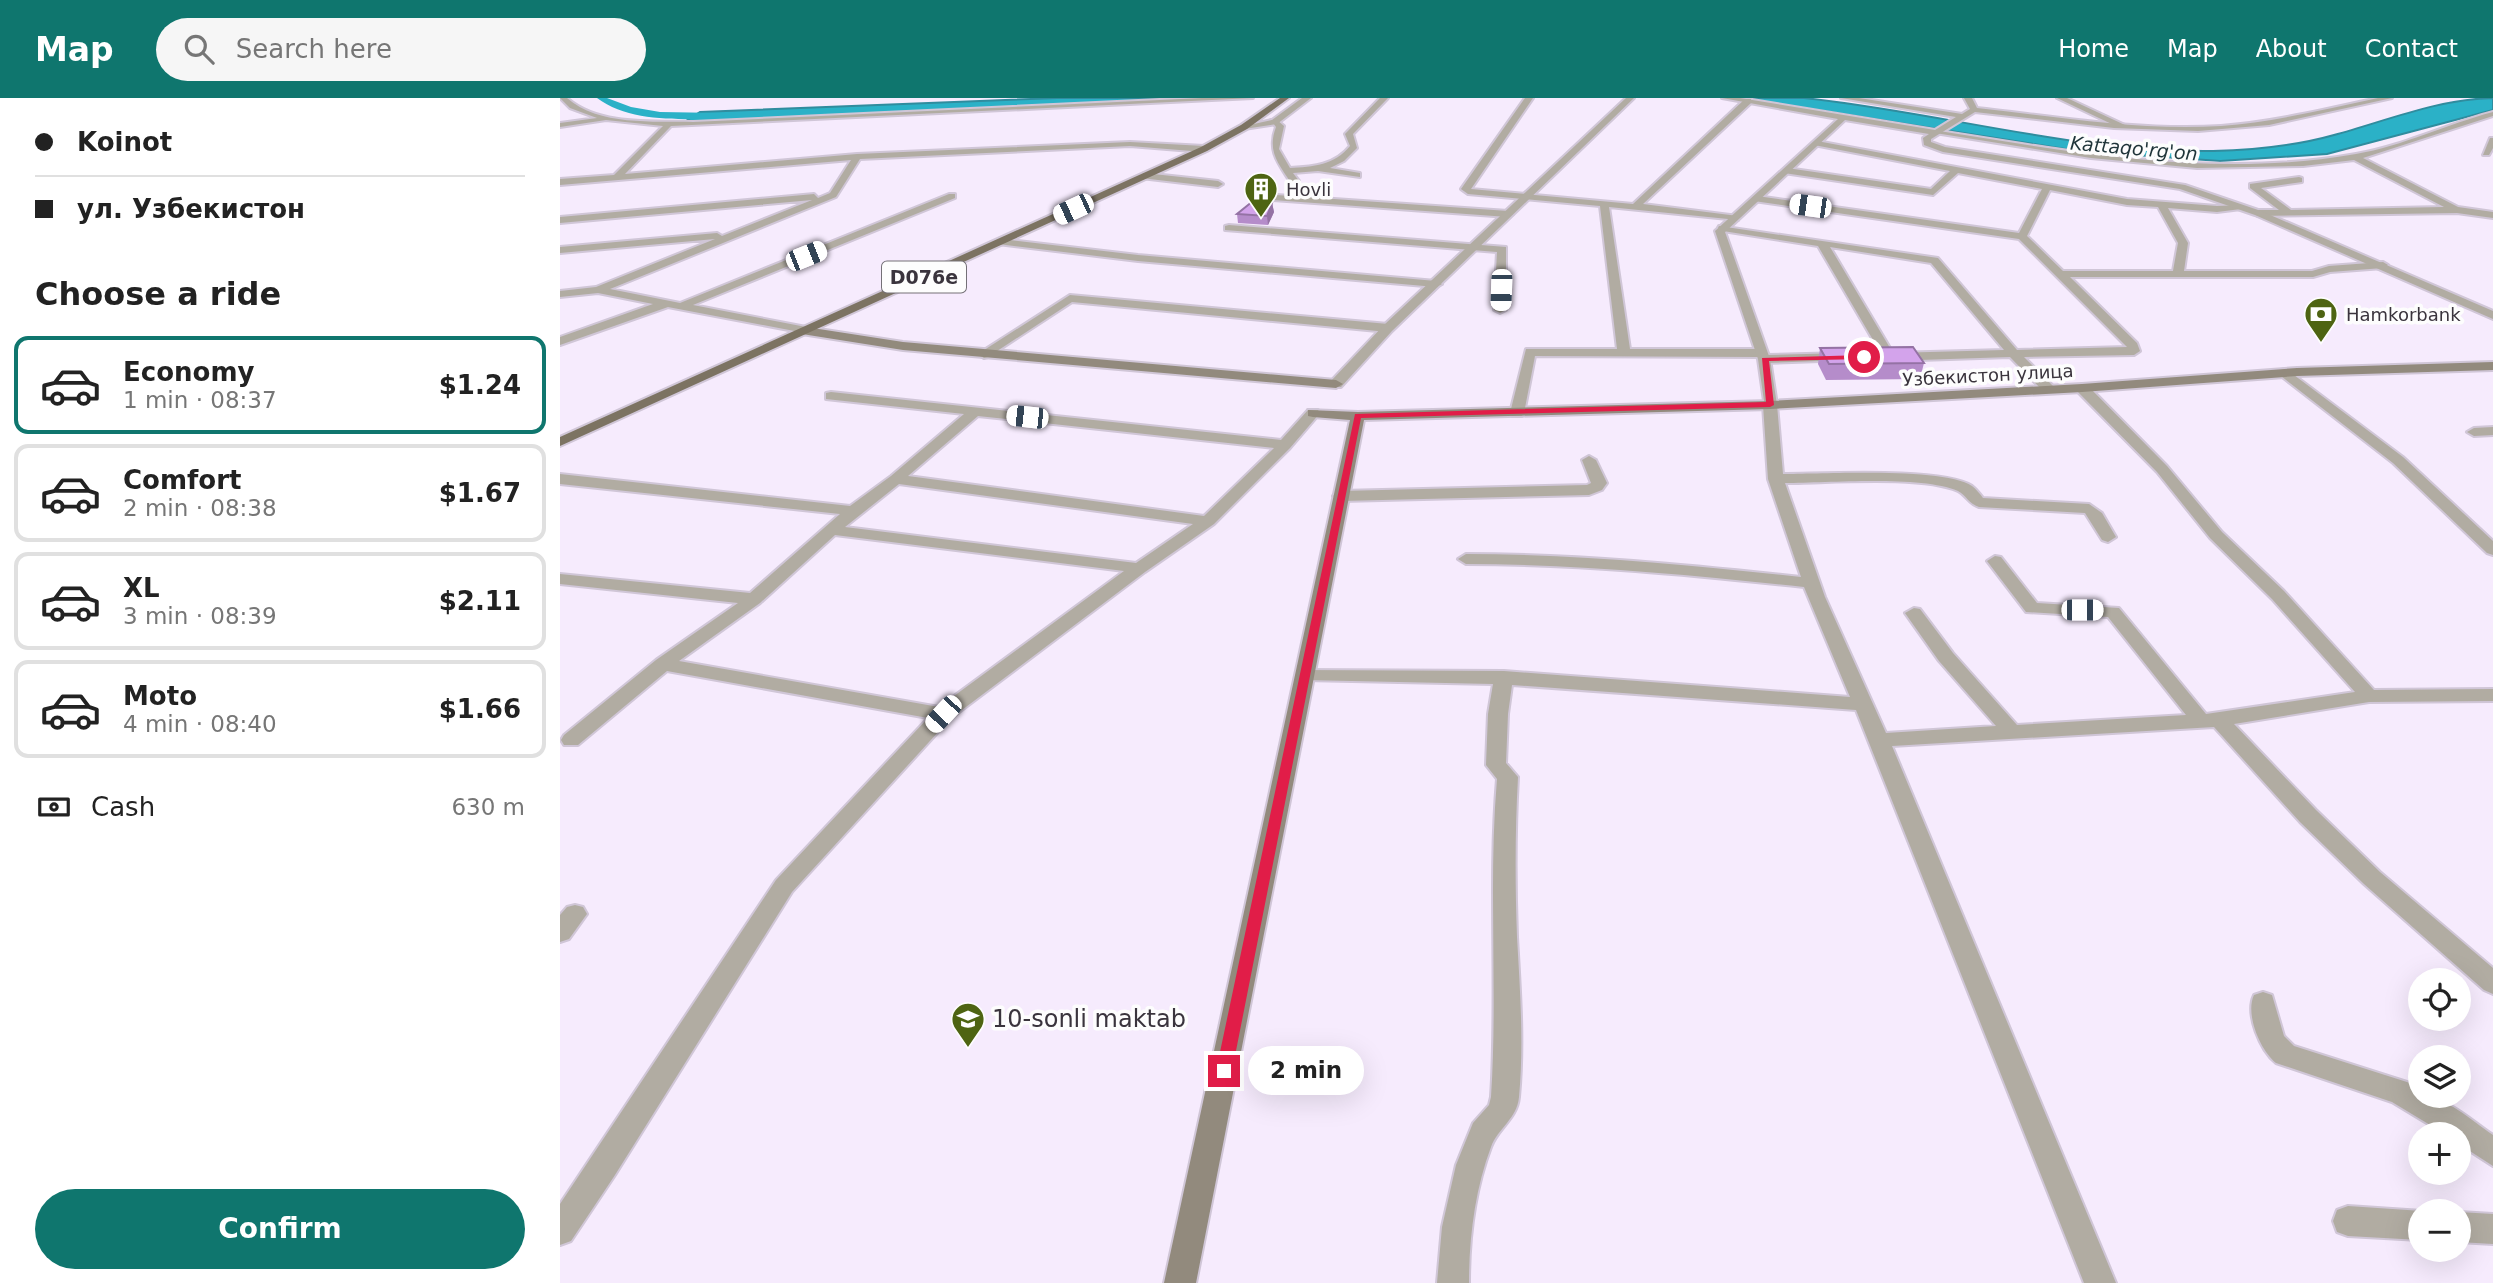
<!DOCTYPE html>
<meta charset="utf-8">
<style>
:root{--surface:#fff;--page:#f6f6f6;--text:#222;--muted:#767676;--line:#e0e0e0;--accent:#0f766e}
body{margin:0;font-family:"DejaVu Sans",sans-serif;background:var(--page);color:var(--text);height:100vh;display:flex;flex-direction:column;font-size:26px;white-space:nowrap}
*{box-sizing:border-box;margin:0}
p{font-size:23px;color:var(--muted)}
.icon{flex:none;width:38px;height:38px;fill:none;stroke:currentColor;stroke-width:2;stroke-linecap:round;stroke-linejoin:round}
.map{position:relative;flex:1;overflow:hidden}
.side{display:flex;flex-direction:column;background:var(--surface);width:560px}
.side>*{flex:none}
.guide{display:grid;align-content:center;height:154px;padding:0 35px;background:var(--surface)}
.controls{position:absolute;left:1848px;top:870px;display:grid;gap:14px}
.controls a{display:grid;place-items:center;width:63px;height:63px;border-radius:50%;background:var(--surface);box-shadow:0 7px 28px #0002;font-size:35px}
.end{position:absolute;width:32px;height:32px;margin:-16px;border:9px solid #e11d48;background:#fff;box-shadow:0 0 0 4px #fff}
.from{border-radius:50%}
.bubble{position:absolute;height:49px;border-radius:24px;background:var(--surface);box-shadow:0 7px 28px #0002;font-size:23px;font-weight:800;line-height:49px;text-align:center}
.car{position:absolute;width:21px;height:42px;margin:-21px -10px;border-radius:9px;box-shadow:0 0 5px 2px #0007;background:linear-gradient(#fff 24%,#345 0 40%,#fff 0 76%,#345 0 86%,#fff 0)}
.guide b{display:flex;align-items:center;gap:24px;height:66px;font-size:26px}
.guide b+b{border-top:2px solid var(--line)}
.guide i{width:18px;height:18px;background:var(--text)}
ul{padding:0;list-style:none}
li{display:flex;align-items:center;gap:21px;height:98px;margin:0 14px 10px;padding:0 21px;border:4px solid var(--line);border-radius:14px}
li div{flex:1}
li b{display:block;font-size:26px}
li em{font-style:normal;font-weight:800}
li.on{border-color:var(--accent)}
li>.icon{width:63px;height:63px;stroke-width:1.5}
h2{padding:0 35px;font-size:32px;line-height:84px}
.pay{display:flex;align-items:center;gap:18px;height:77px;padding:0 35px;font-size:26px}
.pay p{margin-inline-start:auto}
.cta{display:flex;gap:14px;margin-top:auto;padding:14px 35px}
.cta a{flex:1;height:80px;border-radius:42px;background:var(--accent);color:#fff;font-size:28px;font-weight:800;line-height:80px;text-align:center}
header{display:flex;align-items:center;gap:42px;box-sizing:border-box;height:98px;padding:0 35px;background:var(--accent);color:#fff}
header strong{font-size:33px}
nav{display:flex;gap:38px;margin-inline-start:auto;font-size:24px}
.search{width:490px;height:63px;background:var(--page);display:flex;align-items:center;gap:18px;box-sizing:border-box;padding:0 24px;border-radius:38px;color:var(--muted);font-size:26px}
main{display:flex;flex:1;min-height:0}
.map>svg:first-child{display:block}
.water{fill:#2bb1c7;stroke:#308c9e;stroke-width:2}
.lines{fill:none;stroke-linecap:round;stroke-linejoin:round}
.canal{fill:#2bb1c7;fill-rule:evenodd}
.minor-casing{stroke:#d0c6d7;stroke-width:4}
.tertiary-casing{stroke:#d0c6d7;stroke-width:4}
.secondary-casing{stroke:#d0c6d7;stroke-width:4}
.primary-casing{stroke:#d0c6d7;stroke-width:4}
.minor{fill:#b1aca2;fill-rule:evenodd}
.tertiary{fill:#b1aca2;fill-rule:evenodd}
.secondary{fill:#928a7d;fill-rule:evenodd}
.primary{fill:#7c7362;fill-rule:evenodd}
.wall{fill:#b58cca}
.shaded-wall{fill:#9472a4}
.building{fill:#d3a3eb;stroke:#9472a4;stroke-width:2}
.route{fill:#e11d48}
.labels{text-anchor:middle;dominant-baseline:central;stroke-width:7;stroke-linejoin:round;paint-order:stroke}
.far-poi-label{font-size:18px;fill:#3a343d;stroke:#fdfdfd;text-anchor:start}
.far-street-label{font-size:18px;fill:#3a343d;stroke:#fdfdfd}
.far-water-label{font-size:19px;font-style:italic;fill:#1f3439;stroke:#fdfdfd}
.shield{fill:#fdfdfd;stroke:#747077;stroke-width:2}
.shield-label{font-size:19px;font-weight:bold;fill:#3a343d}
.near-poi-label{font-size:24px;fill:#3a343d;stroke:#fdfdfd;text-anchor:start}
</style>
<header>
<strong>Map</strong>
<div class="search"><svg class="icon" aria-label="search" viewBox="0 0 24 24"><circle cx="10" cy="10" r="6"/><path d="M15 15l6 6"/></svg>Search here</div>
<nav><a>Home</a><a>Map</a><a>About</a><a>Contact</a></nav>
</header>
<main>
<section class="side">
<div class="guide">
<b><i class="from"></i>Koinot</b>
<b><i></i>ул. Узбекистон</b>
</div>
<h2>Choose a ride</h2>
<ul>
<li class="on"><svg class="icon" aria-label="car" viewBox="0 0 24 24"><path d="M5 17H2v-5l4-1 3-4h7l3 4 3 1v5h-3M9 17h6M6 11h13"/><circle cx="7" cy="17" r="2"/><circle cx="17" cy="17" r="2"/></svg><div><b>Economy</b><p>1 min · 08:37</p></div><em>$1.24</em></li>
<li><svg class="icon" aria-label="car" viewBox="0 0 24 24"><path d="M5 17H2v-5l4-1 3-4h7l3 4 3 1v5h-3M9 17h6M6 11h13"/><circle cx="7" cy="17" r="2"/><circle cx="17" cy="17" r="2"/></svg><div><b>Comfort</b><p>2 min · 08:38</p></div><em>$1.67</em></li>
<li><svg class="icon" aria-label="car" viewBox="0 0 24 24"><path d="M5 17H2v-5l4-1 3-4h7l3 4 3 1v5h-3M9 17h6M6 11h13"/><circle cx="7" cy="17" r="2"/><circle cx="17" cy="17" r="2"/></svg><div><b>XL</b><p>3 min · 08:39</p></div><em>$2.11</em></li>
<li><svg class="icon" aria-label="car" viewBox="0 0 24 24"><path d="M5 17H2v-5l4-1 3-4h7l3 4 3 1v5h-3M9 17h6M6 11h13"/><circle cx="7" cy="17" r="2"/><circle cx="17" cy="17" r="2"/></svg><div><b>Moto</b><p>4 min · 08:40</p></div><em>$1.66</em></li>
</ul>
<div class="pay"><svg class="icon" aria-label="cash" viewBox="0 0 24 24"><path d="M3 7h18v10H3z"/><circle cx="12" cy="12" r="2"/></svg>Cash<p>630 m</p></div>
<div class="cta"><a>Confirm</a></div>
</section>
<div class="map">
<svg width="1933" height="1185" viewBox="0 0 1933 1185">
<rect width="100%" height="100%" fill="#f6ebfd"/>
<g class="water">
<path d="M497,0H641L165,24L126,23L140,14Z"/>
<path d="M1180,0C1201,0 1223,0 1244,0C1380,14 1515,55 1653,53C1694,52 1735,48 1774,37C1826,23 1878,1 1933,0V12L1767,56L1660,63L1518,53Z"/>
</g>
<g class="lines">
<path class="canal" d="M37,0H47L71,9L100,14L161,15L165,18L161,21C122,21 70,25 37,0Z"/>
<defs>
<g id="minor">
<path d="M0,0H7C38,28 94,23 133,24L642,0H693L111,28L65,76L297,56L570,44L644,48L648,51L644,54L570,48L300,61L276,99L50,191L120,205L389,96H395V100L133,207L246,229L252,233L250,236L108,209L0,247V239L93,206L38,195L0,199V193L36,189L155,141L0,155V149L157,135L162,138L252,102L0,125V119L254,96L258,100L270,95L291,62L0,87V81L54,77L103,28L46,22L0,29V25L37,20L10,10Z"/>
<path d="M820,0H828L793,36L797,50L784,63L770,70L800,75V79L758,73L733,75L739,83L731,85C718,65 707,53 716,29L711,22H717L724,28L719,51L730,70C753,69 775,67 790,48L785,36Z"/>
<path d="M965,0H973L911,91L1073,106L1185,1H1191V5L1083,106L1178,118V122L1049,109L1070,251H1202L1206,252L1207,257L1284,255L1290,259L1288,262L1204,265L1200,264L1199,259L975,258L964,315L962,318H952L950,315L966,251H1057L1040,108L908,96L901,91Z"/>
<path d="M1497,0H1507L1567,28L1560,30Z"/>
<path d="M1933,14V18L1803,60L1898,109L1933,114V120L1897,115L1698,118L1693,115L1698,112H1719L1690,90V86L1739,79L1742,80V84L1701,90L1731,112L1884,109L1794,62L1743,68L1637,70L1531,60L1369,34L1373,32C1512,54 1656,81 1796,56C1843,48 1887,26 1933,14Z"/>
<path d="M1930,40H1933V50L1929,57H1923Z"/>
<path d="M1257,43L1567,101L1657,108L1681,107V111L1657,114L1608,110L1628,145L1624,173H1752L1769,168L1823,164L1828,167L1823,170L1770,174L1753,179H1510L1577,245L1580,253L1574,257L1464,259L1496,291L1489,295L1484,294L1450,259L1329,263L1323,259L1258,148L1163,133L1158,130L1159,128L1378,160L1457,252L1567,249L1459,141L1194,103V99L1197,98L1459,135L1482,91L1398,75L1373,97L1224,75L1223,73L1227,70L1371,91L1390,73L1254,47ZM1490,92L1567,107L1598,109L1618,145L1613,173H1503L1467,138ZM1270,149L1371,165L1444,252L1333,255Z"/>
<path d="M584,75L658,83L663,86L658,89L581,80L580,78Z"/>
<path d="M716,97L948,113L953,116L948,119L713,102L711,100Z"/>
<path d="M669,127L946,149V212L940,215L934,212L937,154L665,132V128Z"/>
<path d="M442,141L578,157L876,183L882,186L876,189L578,163L438,146V142Z"/>
<path d="M510,197L828,226L834,230L828,234L512,204L428,259L424,260L418,256Z"/>
<path d="M1726,271L1843,359L1933,443V457L1927,455L1833,365L1721,278V272Z"/>
<path d="M1522,286L1527,287L1607,368L1662,434L1724,493L1814,592L1933,591V603L1809,604L1674,626L1756,712L1820,774L1933,870V896L1924,892L1804,786L1740,724L1654,629L1332,648L1556,1185H1524L1296,612L952,587L948,616L946,665L958,679C955,732 955,785 957,839C960,892 964,946 959,999C957,1021 938,1030 931,1049C915,1091 909,1140 909,1185H877L882,1129L896,1067L913,1025L929,1007L931,999C938,893 928,787 937,681L926,667L928,616L933,586L745,582L736,576L738,572L944,573L1290,599L1244,489C1131,477 1020,466 906,466L898,461L906,456C1018,456 1129,467 1241,479L1208,381L1203,307L1210,303L1217,307L1223,376C1261,376 1384,369 1412,388C1416,391 1420,396 1423,400L1529,406L1542,415L1556,439L1548,444L1542,442L1525,415L1419,409C1409,406 1406,397 1398,393C1361,377 1268,385 1225,385L1265,499L1326,635L1436,628L1379,563L1345,515L1354,510L1360,511L1393,555L1457,627L1626,617L1548,519L1466,514L1427,463L1435,458L1441,459L1477,505L1559,510L1646,616L1795,594L1712,501L1650,440L1597,374L1517,293L1515,290Z"/>
<path d="M271,294L721,342L748,312H758L760,315L730,350L654,426L585,474L390,621L232,794L55,1077L11,1143L0,1147V1106L216,782L368,620L107,573L18,647H4L1,642L4,637L96,562L178,505L0,486V476L190,495L280,416L0,386V376L290,408L331,378L404,316L266,301V295ZM418,318L714,350L644,418L348,378ZM339,386L633,426L576,465L285,429ZM275,437L564,473L379,609L119,563L200,505Z"/>
<path d="M1933,329V337L1914,338L1907,334L1914,330Z"/>
<path d="M1029,358L1036,362L1047,385L1042,392L1029,397L781,403L773,398L781,393L1027,387L1031,385L1022,362Z"/>
<path d="M15,807L23,809L27,816L9,841L0,844V817L7,809Z"/>
<path d="M1703,894L1712,897L1724,938L1734,948L1850,985L1860,991V998C1886,998 1912,1023 1933,1037V1068L1899,1046V1036H1885L1832,1004L1716,965C1700,952 1685,916 1694,897Z"/>
<path d="M1788,1108L1862,1113H1860V1142L1788,1138L1777,1134L1773,1123L1777,1112Z"/>
<path d="M1899,1114L1933,1116V1146L1899,1144Z"/>
</g>
<g id="tertiary">
<path d="M742,0H751L717,26L684,31L680,29L712,22Z"/>
<path d="M1066,0H1074L832,233L781,289H771V283L824,227Z"/>
<path d="M1162,0H1180L1375,32L1396,19L1281,0H1299L1402,16L1410,11L1404,0H1412L1417,10C1498,19 1579,33 1661,28C1714,24 1766,11 1818,0H1832L1709,27L1638,33L1554,30L1415,14L1371,41V44L1385,49L1625,87L1701,113L1933,213V221L1695,117L1620,91L1383,54L1364,47L1363,40L1369,36L1285,22L1165,134L1210,261L1217,307L1210,311L1205,310L1198,261L1155,133L1278,21Z"/>
</g>
<g id="secondary">
<path d="M246,229L343,244L776,282L783,286L776,290L343,252L242,236L240,233Z"/>
<path d="M1933,264V272L1737,278L1522,294L1210,311L804,322L636,1185H604L790,322L753,319L748,318V312L798,314L1210,303L1522,286L1737,270Z"/>
</g>
<path id="primary" d="M720,0H729L687,31L647,53L0,348V339L641,49L681,27Z"/>
</defs>
<use href="#minor" class="minor-casing"/>
<use href="#tertiary" class="tertiary-casing"/>
<use href="#secondary" class="secondary-casing"/>
<use href="#primary" class="primary-casing"/>
<use href="#minor" class="minor"/>
<use href="#tertiary" class="tertiary"/>
<use href="#secondary" class="secondary"/>
<use href="#primary" class="primary"/>
</g>
<g class="wall">
<path d="M712,105L714,114L708,127L678,125L677,116Z"/>
<path d="M1260,250L1364,265L1360,281L1266,282L1258,266Z"/>
</g>
<path class="shaded-wall" d="M712,105L714,114L708,127L707,118Z"/>
<g class="building">
<path d="M693,103L712,105L707,118L677,116Z"/>
<path d="M1353,249L1364,265L1269,266L1260,250Z"/>
</g>
<path class="route" d="M1304,257L1307,261L1209,263L1214,307L1210,309L801,320L672,973L669,978L664,980L658,978L656,973L795,316L1206,304L1202,260Z"/>
<defs>
<symbol id="building-pin" viewBox="-11 -11 22 30"><path d="M0 17L-7.5 6A9.5 9.5 0 1 1 7.5 6Z" fill="#4e6412" stroke="#fdfdfd"/><path d="M-4-6H4V6H1V3H-1V6H-4ZM-2.5-4.3h1.7v1.8h-1.7ZM.8-4.3h1.7v1.8H.8ZM-2.5-1h1.7V.8h-1.7ZM.8-1h1.7V.8H.8Z" fill="#fff"/></symbol>
<symbol id="bank-pin" viewBox="-11 -11 22 30"><path d="M0 17L-7.5 6A9.5 9.5 0 1 1 7.5 6Z" fill="#4e6412" stroke="#fdfdfd"/><path d="M-6-4H6V4H-6ZM0-2.3a2.3 2.3 0 1 0 0 4.6a2.3 2.3 0 1 0 0-4.6Z" fill="#fff"/></symbol>
<symbol id="school-pin" viewBox="-11 -11 22 30"><path d="M0 17L-7.5 6A9.5 9.5 0 1 1 7.5 6Z" fill="#4e6412" stroke="#fdfdfd"/><path d="M0-5L7-2L0 1L-7-2ZM-4 1L0 2.5L4 1V4Q0 6-4 4Z" fill="#fff"/></symbol>
</defs>
<g fill-rule="evenodd">
<use href="#building-pin" x="682" y="72" width="38" height="52"/>
<use href="#bank-pin" x="1742" y="197" width="38" height="52"/>
<use href="#school-pin" x="389" y="902" width="38" height="52"/>
</g>
<g class="labels">
<g class="far-poi-label">
<text x="726" y="91">Hovli</text>
<text x="1786" y="216">Hamkorbank</text>
</g>
<g class="far-street-label">
<text transform="translate(1428 277) rotate(-3)">Узбекистон улица</text>
</g>
<g class="far-water-label">
<text transform="translate(1574 50) rotate(5)">Kattaqo'rg'on</text>
</g>
<rect class="shield" x="322" y="163.5" width="84" height="31" rx="5"/>
<g class="shield-label">
<text x="364" y="179">D076e</text>
</g>
<g class="near-poi-label">
<text x="432" y="921">10-sonli maktab</text>
</g>
</g>
</svg>
<div class="controls">
<a><svg class="icon" aria-label="locate" viewBox="0 0 24 24"><circle cx="12" cy="12" r="6"/><path d="M12 2v4M12 18v4M2 12h4M18 12h4"/></svg></a>
<a><svg class="icon" aria-label="layers" viewBox="0 0 24 24"><path d="M12 4l9 5-9 5-9-5zM3 14l9 5 9-5"/></svg></a>
<a>+</a>
<a>−</a>
</div>
<i class="end from" style="left:1304px;top:259px"></i>
<i class="end" style="left:664px;top:973px"></i>
<div class="bubble" style="left:688px;top:948px;width:116px">2 min</div>
<i class="car" style="left:1250px;top:108px;rotate:278deg"></i>
<i class="car" style="left:513px;top:111px;rotate:245deg"></i>
<i class="car" style="left:246px;top:158px;rotate:68deg"></i>
<i class="car" style="left:941px;top:192px;rotate:182deg"></i>
<i class="car" style="left:467px;top:319px;rotate:276deg"></i>
<i class="car" style="left:1522px;top:512px;rotate:90deg"></i>
<i class="car" style="left:383px;top:616px;rotate:223deg"></i>
</div>
</main>
